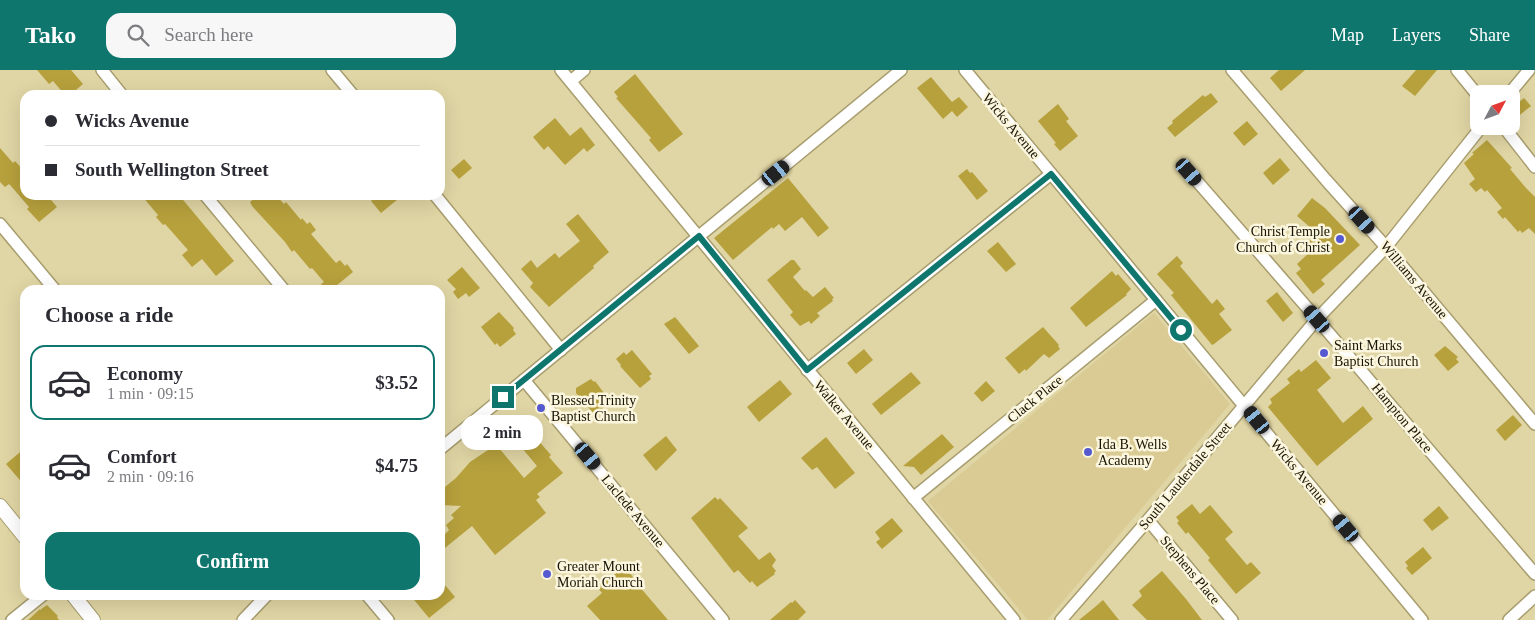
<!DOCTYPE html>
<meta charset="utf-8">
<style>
:root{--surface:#fff;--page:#f7f7f7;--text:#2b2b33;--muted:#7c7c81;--line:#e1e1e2;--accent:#0f766e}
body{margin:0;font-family:"Times New Roman",serif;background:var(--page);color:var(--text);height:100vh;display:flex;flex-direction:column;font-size:19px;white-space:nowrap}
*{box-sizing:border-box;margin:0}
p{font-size:16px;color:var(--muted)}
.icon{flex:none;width:28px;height:28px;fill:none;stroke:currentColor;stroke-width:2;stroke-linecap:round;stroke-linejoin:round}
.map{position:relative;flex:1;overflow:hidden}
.drawer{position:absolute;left:20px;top:215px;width:425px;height:315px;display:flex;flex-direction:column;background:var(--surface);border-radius:15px;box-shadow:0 5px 20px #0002}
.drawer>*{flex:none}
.banner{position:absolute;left:20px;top:20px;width:425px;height:110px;border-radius:15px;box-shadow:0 5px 20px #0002;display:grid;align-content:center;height:110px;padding:0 25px;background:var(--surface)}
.needle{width:32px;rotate:49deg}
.buttons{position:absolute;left:1470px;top:15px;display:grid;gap:10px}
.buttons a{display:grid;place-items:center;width:50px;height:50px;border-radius:10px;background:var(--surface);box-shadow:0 5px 20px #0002;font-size:25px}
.end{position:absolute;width:22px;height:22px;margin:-11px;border:6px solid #0f766e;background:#fff;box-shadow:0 0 0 2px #fff}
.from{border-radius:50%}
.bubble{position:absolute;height:35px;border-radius:15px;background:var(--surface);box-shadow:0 5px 20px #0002;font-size:16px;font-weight:600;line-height:35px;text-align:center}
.car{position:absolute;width:15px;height:30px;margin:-15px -8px;border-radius:6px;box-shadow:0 0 4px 1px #0007;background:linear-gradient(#222 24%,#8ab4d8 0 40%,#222 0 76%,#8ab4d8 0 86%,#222 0)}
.banner b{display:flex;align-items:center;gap:18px;height:48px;font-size:19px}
.banner b+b{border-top:1px solid var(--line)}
.banner i{width:12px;height:12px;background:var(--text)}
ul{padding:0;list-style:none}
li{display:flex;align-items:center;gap:15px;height:75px;margin:0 10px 8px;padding:0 15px;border:2px solid transparent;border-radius:15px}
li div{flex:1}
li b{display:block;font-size:19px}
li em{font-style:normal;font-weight:600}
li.active{border-color:var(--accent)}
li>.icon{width:45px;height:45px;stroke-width:1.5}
h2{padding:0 25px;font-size:22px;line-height:60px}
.primary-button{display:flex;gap:10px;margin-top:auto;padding:10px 25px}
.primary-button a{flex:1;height:58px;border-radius:15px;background:var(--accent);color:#fff;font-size:20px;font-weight:600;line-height:58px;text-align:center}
header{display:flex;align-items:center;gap:30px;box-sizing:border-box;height:70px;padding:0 25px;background:var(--accent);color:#fff}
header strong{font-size:24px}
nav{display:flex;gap:28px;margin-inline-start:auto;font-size:18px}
.search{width:350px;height:45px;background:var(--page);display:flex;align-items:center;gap:12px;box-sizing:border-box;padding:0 18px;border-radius:15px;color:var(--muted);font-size:19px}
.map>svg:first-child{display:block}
.built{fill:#d9cb93}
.building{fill:#b7a13d}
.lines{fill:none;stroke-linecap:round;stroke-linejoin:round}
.minor-casing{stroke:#a89d6e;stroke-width:14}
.major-casing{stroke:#a89d6e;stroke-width:16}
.minor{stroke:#fff;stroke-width:11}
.major{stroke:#fff;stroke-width:14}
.route{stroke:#0f766e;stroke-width:6}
.poi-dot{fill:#555ad1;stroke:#fbf6dd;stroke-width:2}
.labels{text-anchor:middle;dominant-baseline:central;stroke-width:5;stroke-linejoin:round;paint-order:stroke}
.street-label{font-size:14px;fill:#171302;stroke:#fbf6dd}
.poi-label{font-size:14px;fill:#171302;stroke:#fbf6dd;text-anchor:start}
</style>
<header>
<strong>Tako</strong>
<div class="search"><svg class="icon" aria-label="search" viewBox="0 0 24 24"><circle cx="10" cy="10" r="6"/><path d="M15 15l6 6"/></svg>Search here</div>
<nav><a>Map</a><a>Layers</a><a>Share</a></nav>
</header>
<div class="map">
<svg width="1535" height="550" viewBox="0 0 1535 550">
<rect width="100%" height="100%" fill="#e0d5a4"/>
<path class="built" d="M1154,243L1230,334L1047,550H1028L928,431Z"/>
<g class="building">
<path d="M37,0H71L83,14L70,25H65L53,11L49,14Z"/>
<path d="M1279,0H1305L1281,21L1270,8Z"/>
<path d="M1416,0H1437L1415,26L1402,16Z"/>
<path d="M635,4L683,64L659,82L649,70L651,68L616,28L618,27L614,22Z"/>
<path d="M931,7L952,32L959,27L968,37L957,47L952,41L943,49L917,18Z"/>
<path d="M1211,23L1218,32L1175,67L1167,58L1173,53L1172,51L1203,25L1205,27Z"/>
<path d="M1524,28L1531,36L1511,52V38Z"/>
<path d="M1058,34L1069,49L1066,51L1078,66L1060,81L1054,74L1056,73L1038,51Z"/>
<path d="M555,48L570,66L581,57L595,75L587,82L584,78L565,95L548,76L544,80L533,67Z"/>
<path d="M1247,51L1258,64L1244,76L1233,63Z"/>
<path d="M1487,70L1512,98L1510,99L1526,118L1535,127V164L1529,158L1522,163L1520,160L1518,162L1505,147L1503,149L1497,142L1502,138L1487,120L1485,122L1481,118L1476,122L1469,114L1475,109L1464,93L1474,84L1472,83Z"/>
<path d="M0,78L13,93L15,91L25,102V125H47L57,137L39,152L27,139L29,137L11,116L9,114L5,117L0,112Z"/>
<path d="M1280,88L1290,100L1273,115L1263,103Z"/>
<path d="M464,89L472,98L459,109L451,100Z"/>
<path d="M967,99L970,103L972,102L988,121L977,130L958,106Z"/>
<path d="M788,108L829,158L818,167L802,147L785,161L779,154L773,159L772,157L733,190L714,168Z"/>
<path d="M141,125H179L234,191L216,206L202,189L192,197L182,185L188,180L165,154L163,155L156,147L158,145Z"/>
<path d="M258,125H276L284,134L286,132L301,150L302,148L307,154L310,152L316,160L311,164L336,193L340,190L345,196L347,194L353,202L331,220H326L321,214L324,212L312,198L310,199L294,180L292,182L285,172L252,136L250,132Z"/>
<path d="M378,125H403L381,143L371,131Z"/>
<path d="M1312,128L1325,138L1360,175L1321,210L1325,214L1313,224L1296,203L1301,199L1297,194L1312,180L1307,173L1318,164L1297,146Z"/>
<path d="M578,144L609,182L593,196L594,198L549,237L530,217L533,213L521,199L531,190L537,198L555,183L559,188L580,171L566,154Z"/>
<path d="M998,172L1016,194L1006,202L987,181Z"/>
<path d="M1177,186L1183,193L1180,196L1212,234L1217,229L1225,239L1219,244L1232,260L1214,274L1212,275L1171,225L1174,223L1157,204Z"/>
<path d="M791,190H794L801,199L793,207L805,221L806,220L813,227L825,217L834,228L832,229L833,231L817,243L820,246L811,254L809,251L800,256L790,245L793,242L767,210Z"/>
<path d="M462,197L480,218L469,227L466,223L458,229L453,222L456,219L447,210Z"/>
<path d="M1112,201L1116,206L1118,204L1131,219L1126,224L1127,225L1086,257L1070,238Z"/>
<path d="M1277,222L1293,243L1283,252L1266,231Z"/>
<path d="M499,242L514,258L513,260L516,264L500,277L497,273L495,275L481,257Z"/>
<path d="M675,247L699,276L689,284L664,254Z"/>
<path d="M1043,257L1059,275L1058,276L1060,279L1049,288L1044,284L1026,301L1025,299L1019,304L1005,288Z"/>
<path d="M1445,276L1458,287L1456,289L1459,292L1448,301L1434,285Z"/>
<path d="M864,279L873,290L856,304L847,293Z"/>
<path d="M632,280L652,304L649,306L651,309L640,318L620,296L621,295L616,289L624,282L626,285Z"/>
<path d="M1316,290L1331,308L1317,320L1342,352L1343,353L1363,336L1373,349L1317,396L1268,337L1272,333L1270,329L1290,313L1287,309L1299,299L1301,302Z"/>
<path d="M911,302L921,313L881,345L872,334Z"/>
<path d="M591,309L594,312L595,311L604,323L603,324L605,326L599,331L604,337L595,345L576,323V318Z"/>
<path d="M780,310L792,324L759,352L747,337Z"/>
<path d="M986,311L995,321L982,332L974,323Z"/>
<path d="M1513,345L1522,355L1505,371L1496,360Z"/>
<path d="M529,360L551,385L549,387L563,403L537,424L540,427L536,430L546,443L495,485L472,456L440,482V469L449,460L446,455L454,448L451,445L461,436L440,435V421L456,408L470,392L494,376L497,379L499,378L524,408L537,396L516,371Z"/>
<path d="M942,364L954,377L921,405L914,397L903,396Z"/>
<path d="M666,366L677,380L656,401L643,385Z"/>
<path d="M826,367L855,403L835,419L817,397L812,400L801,388Z"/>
<path d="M25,378V416L6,394Z"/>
<path d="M715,427L718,430L720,428L748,458L738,466L759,490L770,482L776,490L772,496L776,501L774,503L775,504L757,517L752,511L750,513L738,500L734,503L691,448Z"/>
<path d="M1192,434L1200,444L1210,435L1233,462L1225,469L1247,495L1251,492L1261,503L1236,524L1208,490L1210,488L1188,462L1186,464L1177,453L1179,451L1176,447Z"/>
<path d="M1439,436L1449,448L1432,461L1423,450Z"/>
<path d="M892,448L903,461L882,479L876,472L880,469L875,462Z"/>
<path d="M1423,477L1432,488L1412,505L1406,498L1408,496L1405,492Z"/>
<path d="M625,497L640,516H639L668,550H600L587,536L602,523L597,517Z"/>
<path d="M1162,501L1186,529L1202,550H1147L1132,535L1142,526L1139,521Z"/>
<path d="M440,509L455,527L429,548L410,525H440Z"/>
<path d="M795,530L806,542L798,550H770L791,532L792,533Z"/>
<path d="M1103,530L1119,550H1079L1095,537Z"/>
<path d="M47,535L58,546L57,547L59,550H28L40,539V540Z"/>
</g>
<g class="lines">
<defs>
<g id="minor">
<path d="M102,0L122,25"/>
<path d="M332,0L353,25"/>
<path d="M561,0L1014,550"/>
<path d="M965,0L1422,550"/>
<path d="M1232,0L1326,110L1386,177L1535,354"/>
<path d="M1457,0L1479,27"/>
<path d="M571,11L584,0"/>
<path d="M1509,24L1529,0"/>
<path d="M1503,56L1535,97"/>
<path d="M1189,102L1317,249L1535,504"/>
<path d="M205,125L284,220"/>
<path d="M435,125L561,280"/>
<path d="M0,154L55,220"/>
<path d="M807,300L1051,104"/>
<path d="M524,310L723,550"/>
<path d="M440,379L901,0"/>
<path d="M913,428L1156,230"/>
<path d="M1148,450L1232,550"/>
<path d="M367,525L388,550"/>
<path d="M12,550L43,525"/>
<path d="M243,550L267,525"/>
<path d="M1061,550L1148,450L1317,249L1386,177L1482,56"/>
<path d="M1509,550L1535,526"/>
</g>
<g id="major">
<path d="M0,436L25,467"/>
<path d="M73,525L93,550"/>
</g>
</defs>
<use href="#minor" class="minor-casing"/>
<use href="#major" class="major-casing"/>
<use href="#minor" class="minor"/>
<use href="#major" class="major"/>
</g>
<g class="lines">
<path class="route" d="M503,327L699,166L807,300L1051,104L1181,260"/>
</g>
<g class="poi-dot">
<circle cx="1340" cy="169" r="5"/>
<circle cx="1324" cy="283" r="5"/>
<circle cx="541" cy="338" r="5"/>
<circle cx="1088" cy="382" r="5"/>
<circle cx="547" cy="504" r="5"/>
</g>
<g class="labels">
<g class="street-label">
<text transform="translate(1011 56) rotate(50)">Wicks Avenue</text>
<text transform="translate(1414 210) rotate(50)">Williams Avenue</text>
<text transform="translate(1035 329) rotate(-39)">Clack Place</text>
<text transform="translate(844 345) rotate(50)">Walker Avenue</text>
<text transform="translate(1402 348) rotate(50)">Hampton Place</text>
<text transform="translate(1299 402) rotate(50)">Wicks Avenue</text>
<text transform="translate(1185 406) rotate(-50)">South Lauderdale Street</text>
<text transform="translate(633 441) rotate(50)">Laclede Avenue</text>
<text transform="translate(1190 500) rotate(50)">Stephens Place</text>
</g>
<g class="poi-label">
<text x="1330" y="161" text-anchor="end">Christ Temple<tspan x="1330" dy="16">Church of Christ</tspan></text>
<text x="1334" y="275">Saint Marks<tspan x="1334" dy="16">Baptist Church</tspan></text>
<text x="551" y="330">Blessed Trinity<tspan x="551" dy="16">Baptist Church</tspan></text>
<text x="1098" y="374">Ida B. Wells<tspan x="1098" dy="16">Academy</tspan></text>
<text x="557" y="496">Greater Mount<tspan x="557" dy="16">Moriah Church</tspan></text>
</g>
</g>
</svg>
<div class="buttons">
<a><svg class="needle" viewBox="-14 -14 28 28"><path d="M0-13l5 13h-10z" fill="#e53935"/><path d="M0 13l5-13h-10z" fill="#7c7c81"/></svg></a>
</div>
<i class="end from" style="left:1181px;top:260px"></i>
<i class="end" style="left:503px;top:327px"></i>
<div class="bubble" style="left:461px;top:345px;width:82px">2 min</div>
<i class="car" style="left:1189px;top:102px;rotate:139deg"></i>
<i class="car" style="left:776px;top:103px;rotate:51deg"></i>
<i class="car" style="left:1362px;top:150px;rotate:138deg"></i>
<i class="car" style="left:1317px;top:249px;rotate:319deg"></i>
<i class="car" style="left:1257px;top:350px;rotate:321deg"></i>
<i class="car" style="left:588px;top:386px;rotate:140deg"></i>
<i class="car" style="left:1346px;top:458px;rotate:320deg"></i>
<div class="banner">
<b><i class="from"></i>Wicks Avenue</b>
<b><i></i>South Wellington Street</b>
</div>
<section class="drawer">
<h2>Choose a ride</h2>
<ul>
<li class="active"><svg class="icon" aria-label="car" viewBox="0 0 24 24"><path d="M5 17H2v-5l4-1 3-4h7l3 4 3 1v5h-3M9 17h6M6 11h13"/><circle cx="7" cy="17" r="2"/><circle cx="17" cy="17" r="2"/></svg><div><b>Economy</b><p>1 min · 09:15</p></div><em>$3.52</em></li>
<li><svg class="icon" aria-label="car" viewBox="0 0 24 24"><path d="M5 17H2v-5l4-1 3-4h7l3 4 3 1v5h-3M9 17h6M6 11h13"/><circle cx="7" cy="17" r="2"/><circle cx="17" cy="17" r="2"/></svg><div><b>Comfort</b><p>2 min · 09:16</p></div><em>$4.75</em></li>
</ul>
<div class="primary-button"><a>Confirm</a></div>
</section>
</div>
